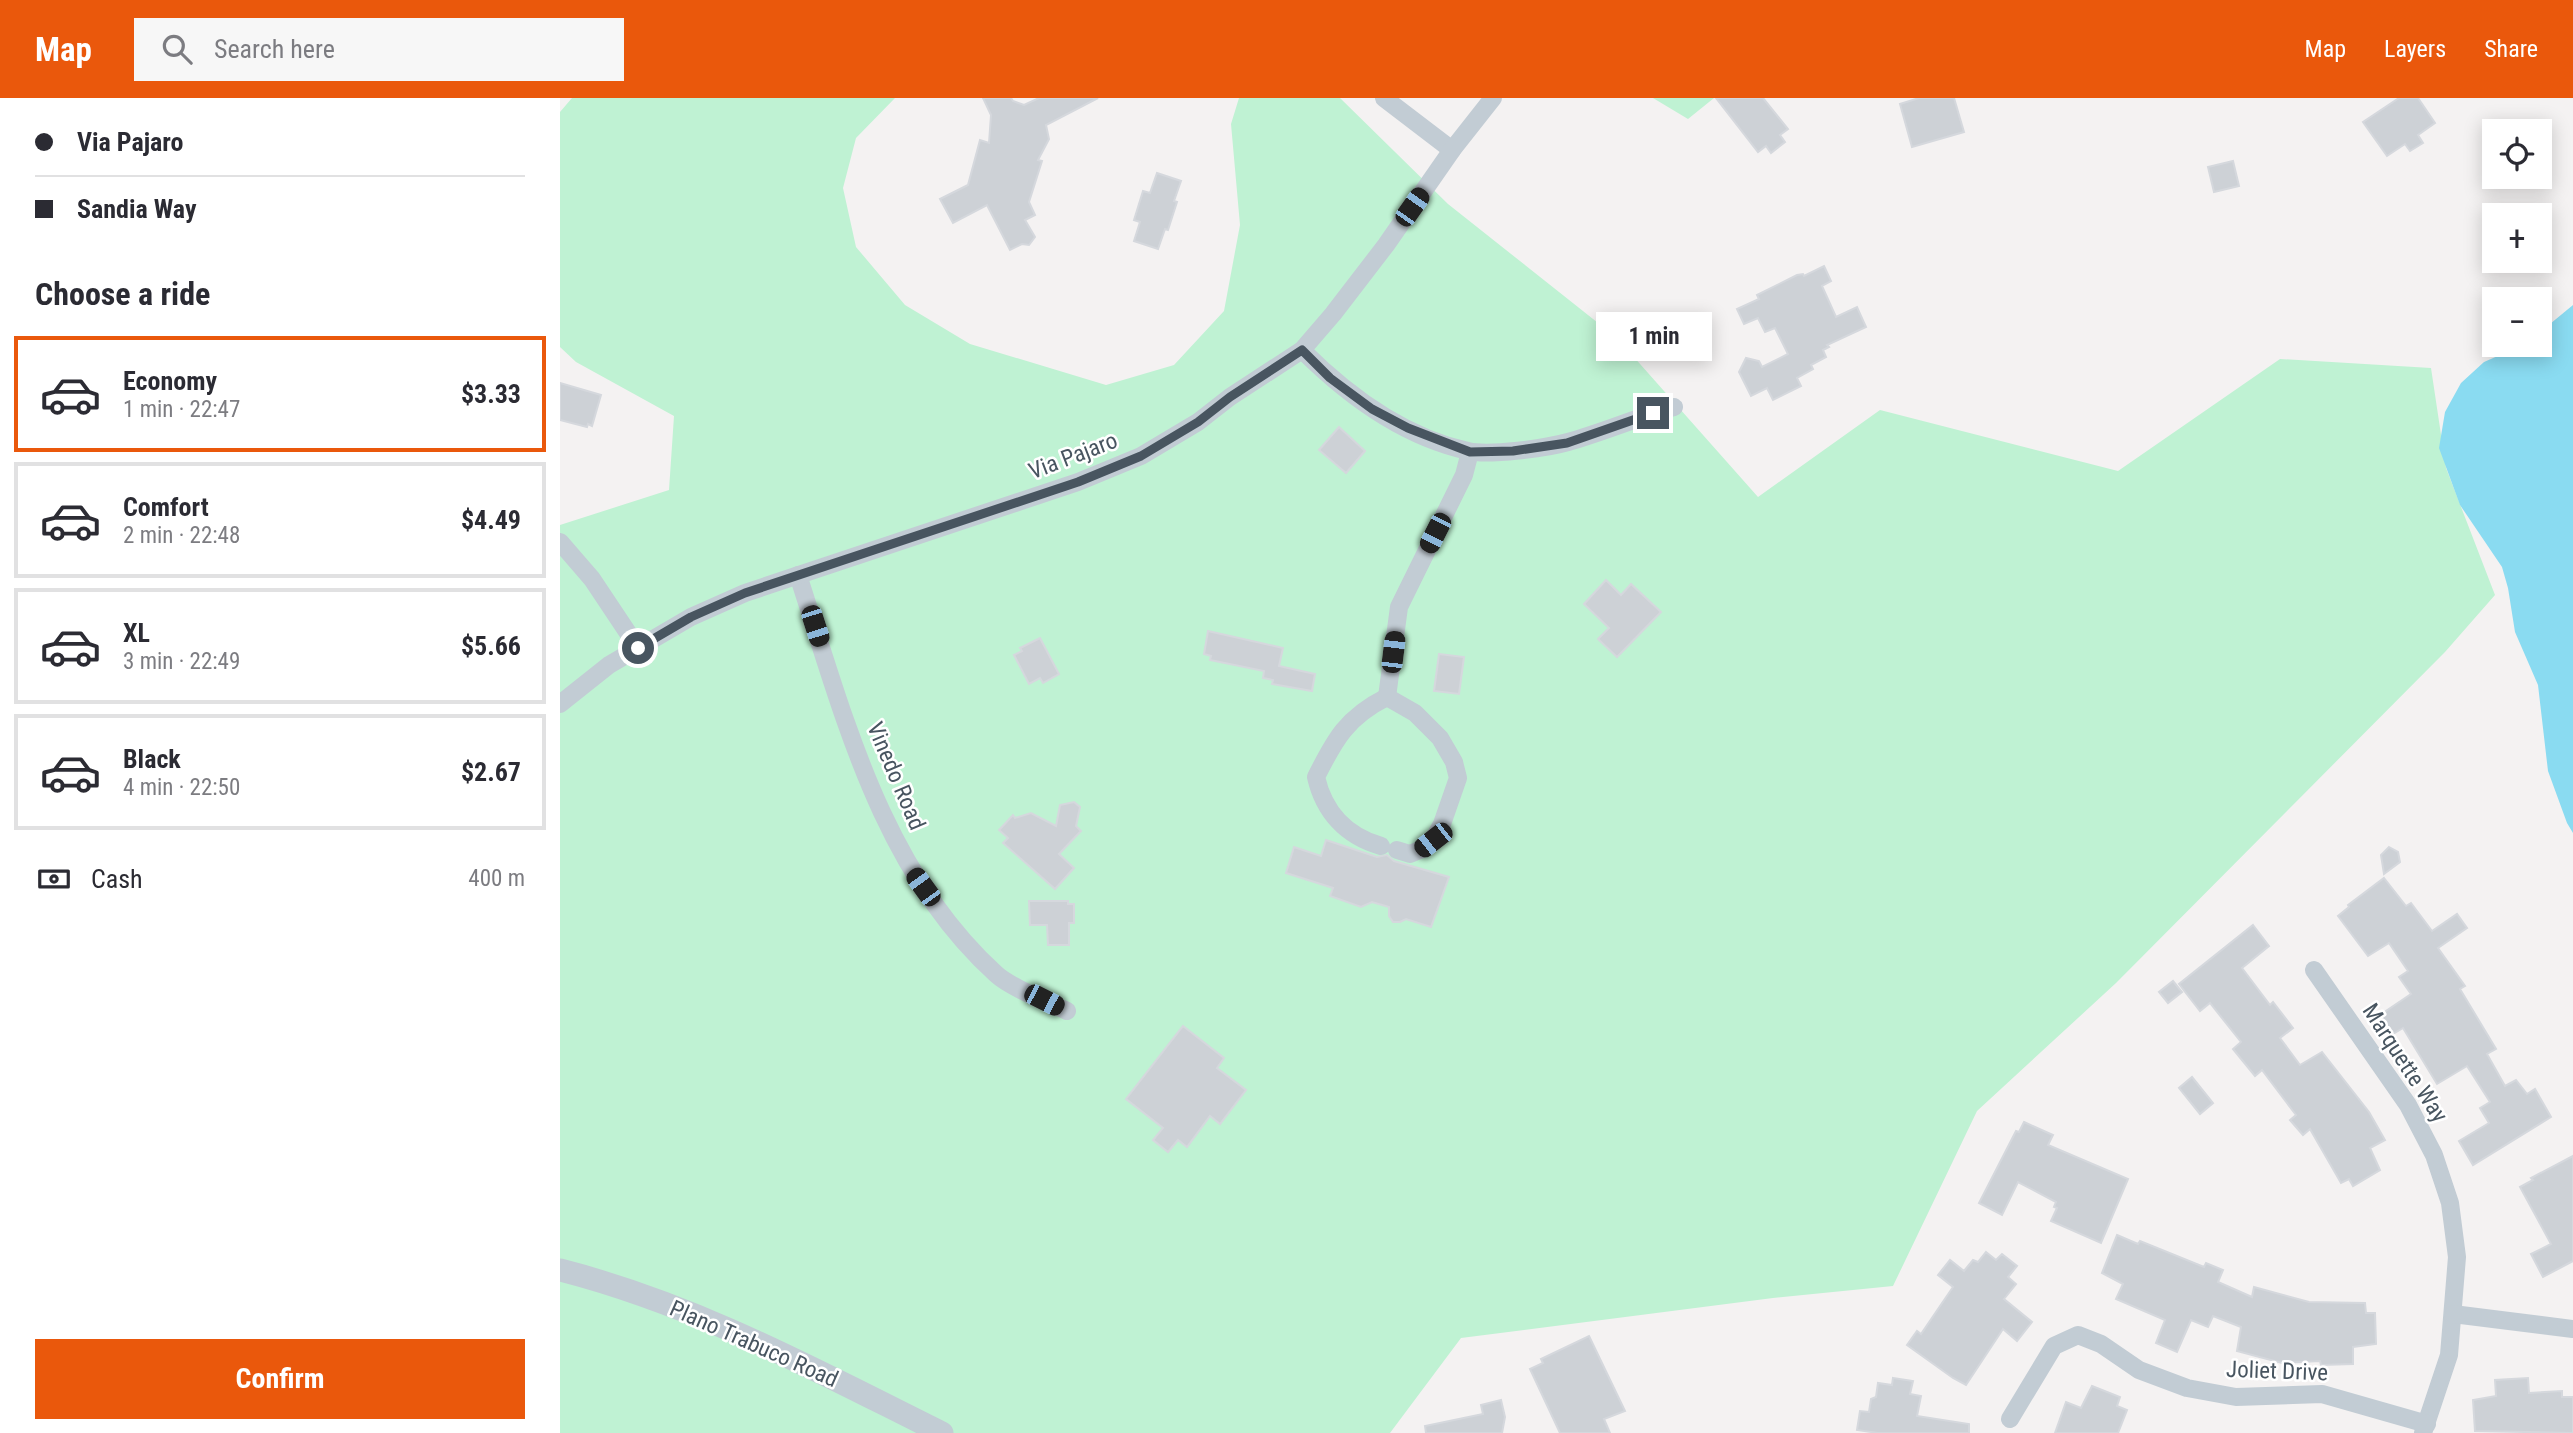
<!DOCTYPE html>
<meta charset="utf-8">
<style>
:root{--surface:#fff;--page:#f7f7f7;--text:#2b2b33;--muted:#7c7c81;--line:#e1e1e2;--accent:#ea580c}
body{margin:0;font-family:"Roboto Condensed",sans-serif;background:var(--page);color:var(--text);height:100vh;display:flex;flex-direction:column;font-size:26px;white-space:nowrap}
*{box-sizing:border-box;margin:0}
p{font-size:23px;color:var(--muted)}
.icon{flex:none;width:38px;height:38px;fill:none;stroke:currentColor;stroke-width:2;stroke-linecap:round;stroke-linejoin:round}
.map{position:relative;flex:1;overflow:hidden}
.sheet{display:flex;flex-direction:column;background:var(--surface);width:560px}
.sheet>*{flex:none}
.guide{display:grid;align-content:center;height:154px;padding:0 35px;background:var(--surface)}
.buttons{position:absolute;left:1922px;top:21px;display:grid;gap:14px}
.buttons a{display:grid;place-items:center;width:70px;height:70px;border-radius:0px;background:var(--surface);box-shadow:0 4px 18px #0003;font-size:35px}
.end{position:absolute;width:32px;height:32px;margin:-16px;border:9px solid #485560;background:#fff;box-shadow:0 0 0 4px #fff}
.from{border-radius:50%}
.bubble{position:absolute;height:49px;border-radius:0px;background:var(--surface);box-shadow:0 4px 18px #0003;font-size:23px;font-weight:700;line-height:49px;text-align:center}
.car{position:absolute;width:21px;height:42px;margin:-21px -10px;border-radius:9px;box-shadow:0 0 5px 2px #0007;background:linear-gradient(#222 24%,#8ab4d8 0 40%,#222 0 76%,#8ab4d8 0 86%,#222 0)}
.guide b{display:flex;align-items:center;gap:24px;height:66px;font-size:26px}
.guide b+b{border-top:2px solid var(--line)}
.guide i{width:18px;height:18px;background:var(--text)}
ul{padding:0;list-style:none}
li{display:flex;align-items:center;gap:21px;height:116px;margin:0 14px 10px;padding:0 21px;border:4px solid var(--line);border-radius:0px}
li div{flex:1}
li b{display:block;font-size:26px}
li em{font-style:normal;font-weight:700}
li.active{border-color:var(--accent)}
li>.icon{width:63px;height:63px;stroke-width:1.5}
h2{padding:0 35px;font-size:32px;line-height:84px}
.pay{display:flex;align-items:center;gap:18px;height:77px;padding:0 35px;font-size:26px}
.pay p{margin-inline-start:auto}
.button{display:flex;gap:14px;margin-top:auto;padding:14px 35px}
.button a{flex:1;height:80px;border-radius:0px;background:var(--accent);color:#fff;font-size:28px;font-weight:700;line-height:80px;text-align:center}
header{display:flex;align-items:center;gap:42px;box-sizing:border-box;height:98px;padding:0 35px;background:var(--accent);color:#fff}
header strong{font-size:33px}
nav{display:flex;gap:38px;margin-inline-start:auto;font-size:24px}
.search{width:490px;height:63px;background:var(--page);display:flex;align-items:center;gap:18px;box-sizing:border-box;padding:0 24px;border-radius:0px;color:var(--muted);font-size:26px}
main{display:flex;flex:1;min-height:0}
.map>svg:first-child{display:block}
.green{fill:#bff2d3}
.water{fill:#8adbf1}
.building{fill:#cdd1d6;stroke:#d5d8dd;stroke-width:2}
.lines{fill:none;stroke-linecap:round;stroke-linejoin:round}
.minor{stroke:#c2ccd4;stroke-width:18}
.tertiary{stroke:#c2ccd4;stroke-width:23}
.route{stroke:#485560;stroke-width:9}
.labels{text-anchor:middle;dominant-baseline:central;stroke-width:5;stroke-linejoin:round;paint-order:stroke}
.street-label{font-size:23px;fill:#485560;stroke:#fff}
</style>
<header>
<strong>Map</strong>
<div class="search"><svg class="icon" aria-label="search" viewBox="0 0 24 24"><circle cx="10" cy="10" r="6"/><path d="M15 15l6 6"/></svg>Search here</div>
<nav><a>Map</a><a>Layers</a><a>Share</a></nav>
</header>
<main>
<section class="sheet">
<div class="guide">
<b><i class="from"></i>Via Pajaro</b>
<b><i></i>Sandia Way</b>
</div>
<h2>Choose a ride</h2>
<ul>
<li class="active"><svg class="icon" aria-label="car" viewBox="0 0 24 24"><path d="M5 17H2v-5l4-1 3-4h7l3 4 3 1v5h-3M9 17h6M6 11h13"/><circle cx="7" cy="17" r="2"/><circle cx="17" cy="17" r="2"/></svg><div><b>Economy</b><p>1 min · 22:47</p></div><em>$3.33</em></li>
<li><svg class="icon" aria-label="car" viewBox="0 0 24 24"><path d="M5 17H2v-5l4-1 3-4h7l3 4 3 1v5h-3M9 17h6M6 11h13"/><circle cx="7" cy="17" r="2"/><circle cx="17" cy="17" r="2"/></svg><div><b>Comfort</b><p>2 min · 22:48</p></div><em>$4.49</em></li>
<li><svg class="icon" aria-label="car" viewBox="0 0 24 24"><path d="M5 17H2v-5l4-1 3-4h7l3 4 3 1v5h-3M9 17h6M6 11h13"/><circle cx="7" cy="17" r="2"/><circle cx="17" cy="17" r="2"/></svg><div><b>XL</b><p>3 min · 22:49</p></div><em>$5.66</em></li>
<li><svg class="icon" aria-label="car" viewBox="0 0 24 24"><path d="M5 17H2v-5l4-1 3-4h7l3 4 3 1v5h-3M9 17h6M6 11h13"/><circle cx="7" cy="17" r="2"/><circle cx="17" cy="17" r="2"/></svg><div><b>Black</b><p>4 min · 22:50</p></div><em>$2.67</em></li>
</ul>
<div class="pay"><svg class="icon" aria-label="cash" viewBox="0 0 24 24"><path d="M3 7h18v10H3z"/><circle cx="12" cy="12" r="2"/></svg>Cash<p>400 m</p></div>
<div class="button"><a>Confirm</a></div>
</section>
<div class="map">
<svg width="2013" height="1335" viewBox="0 0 2013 1335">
<rect width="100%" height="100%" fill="#f4f2f2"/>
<g class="green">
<path d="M12,0H335L296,40L283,90L296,149L345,207L410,246L546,287L614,267L664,213L680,127L671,26L679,0H780L888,106L1057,240L1198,399L1320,312L1558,373L1720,261L1871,270L1886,370L1935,497L1885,554L1556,885L1417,1013L1333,1188L1213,1200L901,1240L830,1335H0V427L109,392L114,318L16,264L0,249V14Z"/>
<path d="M1093,0H1154L1128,21Z"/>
</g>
<path class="water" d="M2013,207V735L2007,725L1988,673L1978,587L1955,534L1948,490L1942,469L1900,407L1879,350L1885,314L1901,285L1924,264L1963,247H1979V235Z"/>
<g class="building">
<path d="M423,0H451L453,3L464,7L479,0H538L486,27L489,41L478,62L482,63L469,104L475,117L465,122L475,139L469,147L462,146L450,152L427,107L393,125L380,101L408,87L420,42L429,45L431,17Z"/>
<path d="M1156,0H1203L1228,31L1220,37L1225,44L1211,55L1206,48L1198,54Z"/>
<path d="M1359,0H1394L1404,34L1352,49L1340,6Z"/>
<path d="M1839,0H1858L1875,25L1858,37L1863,45L1850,53L1845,46L1827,58L1803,24Z"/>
<path d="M1673,63L1679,88L1654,94L1648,69Z"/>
<path d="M597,75L621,83L614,103L617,104L608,132L605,131L598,151L574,143L580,124L574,122L583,93L590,95Z"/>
<path d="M1264,168L1271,183L1262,188L1276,219L1297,209L1306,229L1267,247L1269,249L1263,252L1266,259L1251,267L1253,271L1237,280L1241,288L1213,302L1207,290L1191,298L1179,274L1186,260L1199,263L1202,269L1228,256L1215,230L1205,234L1198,220L1184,226L1177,211L1199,201L1197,197L1237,177L1243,176L1244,178Z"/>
<path d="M0,285L41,297L32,328L28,326L27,329L0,322Z"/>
<path d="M779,329L805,353L786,375L759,352Z"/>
<path d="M1046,482L1061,497L1071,486L1101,514L1057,559L1038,541L1049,530L1024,506Z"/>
<path d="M648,533L723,550L719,568L755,576L752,593L712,586L713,582L703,580L704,573L650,562L651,558L644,556Z"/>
<path d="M480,540L499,576L483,585L480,580L469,586L454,557L462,553L460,550Z"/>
<path d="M879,556L904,559L899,596L874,593Z"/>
<path d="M514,704L520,709L516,728L521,733L499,756L514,770L495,791L443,745L448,740L439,732L453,717L455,720L471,715L496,728L500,707Z"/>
<path d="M766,742L817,759L827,757L834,763L889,779L871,829L846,821L840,824H833L829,818V809L812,804L801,809L770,798L773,790L726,775L734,749L761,758Z"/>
<path d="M1829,749L1838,754L1840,764L1824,776L1821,757Z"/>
<path d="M1824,780L1846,808L1851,805L1872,833L1897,816L1907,830L1878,850L1905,888L1900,891L1936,951L1927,956L1945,988L1956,982L1967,996L1975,991L1991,1019L1913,1067L1899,1043L1929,1025L1920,1010L1930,1004L1907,968L1877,986L1843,930L1833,936L1820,917L1851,896L1839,879L1848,873L1829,845L1808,858L1778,818L1789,809L1788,807Z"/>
<path d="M469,803H508V806H514V825H509V847H488L487,827H470Z"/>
<path d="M1693,827L1709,848L1682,870L1710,907L1713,904L1733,930L1720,940L1740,967L1762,954L1809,1014L1825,1042L1810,1050L1820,1072L1793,1088L1789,1081L1781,1085L1750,1031L1743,1037L1730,1022L1736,1017L1702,972L1695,978L1673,951L1681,944L1650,905L1640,913L1619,886Z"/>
<path d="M1613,883L1622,894L1608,905L1599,894Z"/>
<path d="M623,928L664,960L657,970L686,992L660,1026L650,1018L627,1049L618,1042L608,1054L593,1042L603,1030L566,1001Z"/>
<path d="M1632,979L1653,1005L1640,1016L1619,990Z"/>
<path d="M1464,1024L1493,1037L1488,1047L1568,1081L1541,1145L1491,1123L1497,1110L1494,1109L1496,1104L1458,1084L1442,1117L1419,1105L1456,1033L1459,1034Z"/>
<path d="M2013,1058V1163L1983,1179L1971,1156L1991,1146L1960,1089L1973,1082L1971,1080Z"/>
<path d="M1557,1137L1578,1146L1580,1143L1644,1169L1646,1165L1663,1172L1658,1184L1692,1199L1694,1189L1749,1204L1805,1205L1806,1215H1815L1816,1246L1793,1249V1266L1761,1267L1760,1263L1722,1265L1677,1253L1681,1229L1653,1218L1648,1229L1631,1222L1617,1254L1596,1245L1605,1222L1556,1201L1563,1186L1542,1175Z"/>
<path d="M1426,1154L1436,1162L1442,1156L1457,1168L1448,1179L1456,1186L1444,1201L1472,1224L1457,1243L1443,1231L1406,1287L1393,1280L1347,1247L1357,1233L1361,1236L1393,1189L1378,1177L1390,1162L1404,1173L1413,1162L1418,1164Z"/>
<path d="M1029,1238L1065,1313L1044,1321L1050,1335H1000L970,1271L983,1265L981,1261Z"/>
<path d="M1333,1280L1353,1283L1350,1296L1361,1298L1357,1318L1409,1326V1335H1318L1297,1332L1300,1313L1309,1314L1311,1301L1316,1299L1318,1285L1332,1287Z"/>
<path d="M1968,1280L1969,1295L2002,1293V1299H2013V1335L1915,1333L1913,1302L1936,1298L1935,1282Z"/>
<path d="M1532,1288L1560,1299L1557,1308L1567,1312L1558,1335H1495L1506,1304L1521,1310Z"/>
<path d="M941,1302L945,1319L942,1335H866L865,1328L923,1316L921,1307Z"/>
</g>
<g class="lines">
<g class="minor">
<path d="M824,0L892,52"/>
<path d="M742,252C787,297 844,339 908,353C929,358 987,350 1008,344C1044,334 1078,319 1114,309"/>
<path d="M0,444L32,481L78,550"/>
<path d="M238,477C284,618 322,773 436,876C451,890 488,904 507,913"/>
<path d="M827,599L839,509L904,377L910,354"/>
<path d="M0,606L49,567L131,519L185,495L518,384L581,358L638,324L670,299L742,252L773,216L826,147L892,52L933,0"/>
<path d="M821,748C786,738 764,714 756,679C775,641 787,619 827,599L855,615L880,640L894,664L898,680L882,726L873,742L862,751L850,756L837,752"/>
<path d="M1754,872L1848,1007L1874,1057L1890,1105L1897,1159L1889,1257L1863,1335"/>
<path d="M1893,1216L2013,1231"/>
<path d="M1450,1321L1494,1248L1518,1237L1541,1246L1579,1272L1627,1290L1676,1299L1762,1296L1867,1326"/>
</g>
<path class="tertiary" d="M0,1172C137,1207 257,1273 382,1335"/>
</g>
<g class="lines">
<path class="route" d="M78,550L131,519L185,495L518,384L581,358L638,324L670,299L742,252L770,280L812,311L848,330L910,354L953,353L1007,345L1093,315"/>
</g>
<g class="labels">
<g class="street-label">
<text transform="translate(513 358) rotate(-21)">Via Pajaro</text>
<text transform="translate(336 678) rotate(67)">Vinedo Road</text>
<text transform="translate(1845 965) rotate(57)">Marquette Way</text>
<text transform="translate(194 1246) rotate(24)">Plano Trabuco Road</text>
<text transform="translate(1717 1273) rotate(2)">Joliet Drive</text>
</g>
</g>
</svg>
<div class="buttons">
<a><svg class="icon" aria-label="locate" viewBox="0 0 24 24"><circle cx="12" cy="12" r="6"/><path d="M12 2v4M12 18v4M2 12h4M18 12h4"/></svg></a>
<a>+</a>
<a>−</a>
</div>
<i class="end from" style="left:78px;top:550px"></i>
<i class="end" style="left:1093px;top:315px"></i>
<div class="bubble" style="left:1036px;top:214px;width:116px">1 min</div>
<i class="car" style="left:852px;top:109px;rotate:35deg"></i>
<i class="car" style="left:875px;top:435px;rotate:207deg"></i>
<i class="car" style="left:255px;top:528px;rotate:162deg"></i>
<i class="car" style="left:833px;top:554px;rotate:7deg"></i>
<i class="car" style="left:873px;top:742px;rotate:232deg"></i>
<i class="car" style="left:363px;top:789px;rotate:324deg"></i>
<i class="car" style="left:484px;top:902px;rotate:117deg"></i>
</div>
</main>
